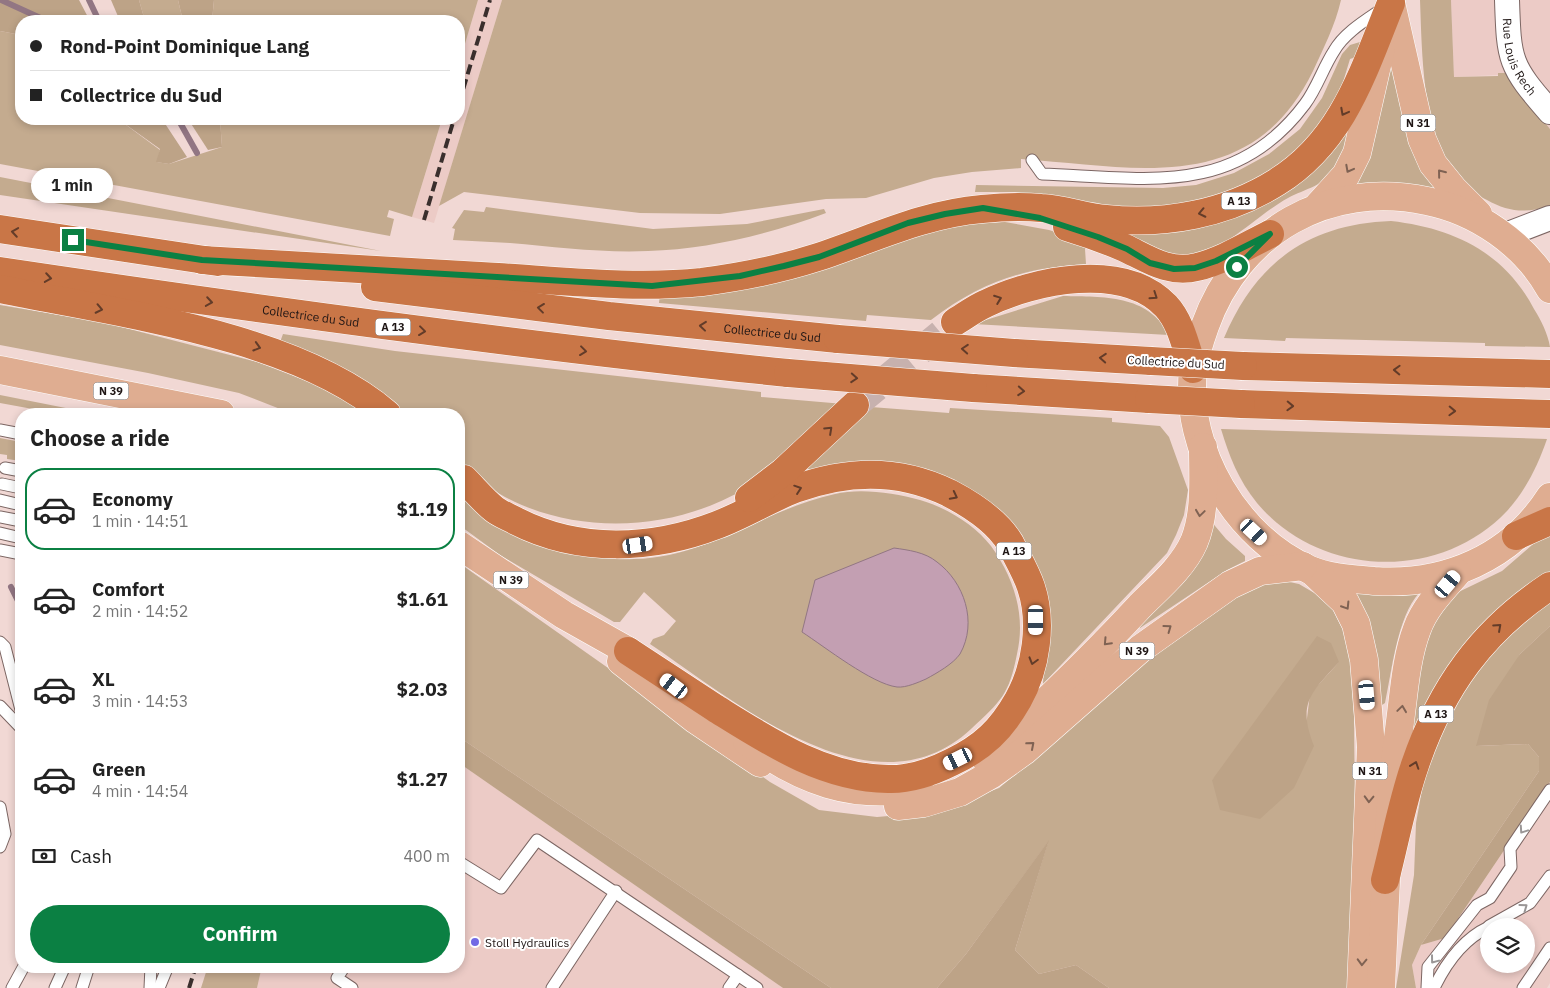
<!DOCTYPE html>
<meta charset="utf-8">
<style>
:root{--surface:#fff;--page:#f2f2f2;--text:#222;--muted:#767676;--line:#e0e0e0;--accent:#0b8043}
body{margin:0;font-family:"IBM Plex Sans",sans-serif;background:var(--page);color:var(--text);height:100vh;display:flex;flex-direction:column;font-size:19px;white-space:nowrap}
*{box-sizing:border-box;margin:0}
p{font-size:16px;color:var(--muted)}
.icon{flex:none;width:28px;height:28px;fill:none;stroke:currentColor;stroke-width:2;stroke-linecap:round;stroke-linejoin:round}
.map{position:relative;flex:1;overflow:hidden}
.side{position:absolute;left:15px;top:408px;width:450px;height:565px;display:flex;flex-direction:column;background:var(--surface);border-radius:20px;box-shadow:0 2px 8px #0003}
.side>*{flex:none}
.top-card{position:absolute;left:15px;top:15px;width:450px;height:110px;border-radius:20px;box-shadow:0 2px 8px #0003;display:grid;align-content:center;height:110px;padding:0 15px;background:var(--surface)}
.fabs{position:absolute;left:1480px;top:918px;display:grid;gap:10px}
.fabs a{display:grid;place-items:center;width:55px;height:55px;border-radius:50%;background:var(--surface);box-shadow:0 2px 8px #0003;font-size:25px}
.end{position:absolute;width:22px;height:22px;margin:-11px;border:6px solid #0b8043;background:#fff;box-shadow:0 0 0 2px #fff}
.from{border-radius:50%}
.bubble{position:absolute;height:35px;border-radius:18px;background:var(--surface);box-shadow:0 2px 8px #0003;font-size:16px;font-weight:700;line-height:35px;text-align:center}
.car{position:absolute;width:15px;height:30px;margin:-15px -8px;border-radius:6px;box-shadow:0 0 4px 1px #0007;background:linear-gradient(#fff 24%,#345 0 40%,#fff 0 76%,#345 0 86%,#fff 0)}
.top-card b{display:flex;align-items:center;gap:18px;height:48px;font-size:19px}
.top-card b+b{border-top:1px solid var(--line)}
.top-card i{width:12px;height:12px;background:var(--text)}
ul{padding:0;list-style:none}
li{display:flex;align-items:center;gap:15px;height:82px;margin:0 10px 8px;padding:0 5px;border:2px solid transparent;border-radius:20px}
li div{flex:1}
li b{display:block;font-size:19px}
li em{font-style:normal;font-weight:700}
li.current{border-color:var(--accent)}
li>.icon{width:45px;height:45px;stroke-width:1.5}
h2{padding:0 15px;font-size:22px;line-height:60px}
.pay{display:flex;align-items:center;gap:12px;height:55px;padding:0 15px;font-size:19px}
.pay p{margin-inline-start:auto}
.primary-button{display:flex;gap:10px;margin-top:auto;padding:10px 15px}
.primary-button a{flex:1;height:58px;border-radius:30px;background:var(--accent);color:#fff;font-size:20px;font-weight:700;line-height:58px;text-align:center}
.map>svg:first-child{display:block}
.built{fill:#eccbc6;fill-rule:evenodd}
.green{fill:#c4ab8f;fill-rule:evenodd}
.forest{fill:#bda387}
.water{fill:#c39fb2;stroke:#927683}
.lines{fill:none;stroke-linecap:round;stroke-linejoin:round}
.stream{stroke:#927683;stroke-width:6}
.highway-tunnel{stroke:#c7b1ae;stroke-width:28;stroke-dasharray:28 14;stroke-linecap:butt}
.lane-casing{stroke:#7c6663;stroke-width:13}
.street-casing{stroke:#7c6663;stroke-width:26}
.primary-casing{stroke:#fff;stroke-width:29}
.highway-casing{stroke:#fff;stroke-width:29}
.lane{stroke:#fff;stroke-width:11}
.street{stroke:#fff;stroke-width:24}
.primary{stroke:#dfad91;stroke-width:28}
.highway{stroke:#c97647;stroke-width:28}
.rail{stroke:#3a2f2d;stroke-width:4;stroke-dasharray:10 5;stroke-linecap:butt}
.highway-bridge-casing{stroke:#fff;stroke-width:29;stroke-linecap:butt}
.highway-bridge{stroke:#c97647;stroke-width:28}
.oneway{stroke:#633c29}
.oneway2{stroke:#7f6253}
.oneway3{stroke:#9a9696}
.route{stroke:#0b8043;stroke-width:6}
.poi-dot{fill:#726ae5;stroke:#fff;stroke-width:2}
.labels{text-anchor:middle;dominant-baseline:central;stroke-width:4;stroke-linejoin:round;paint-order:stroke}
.shield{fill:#fff;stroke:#625c5b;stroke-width:1}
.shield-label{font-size:11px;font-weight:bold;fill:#1f1615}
.street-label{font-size:12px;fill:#1f1615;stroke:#fff}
.poi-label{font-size:12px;fill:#1f1615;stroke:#fff;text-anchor:start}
</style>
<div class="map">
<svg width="1550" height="988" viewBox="0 0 1550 988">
<rect width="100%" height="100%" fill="#f1d8d4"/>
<g class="built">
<path d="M478,0H502L434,223L412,217L442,119H459V64Z"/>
<path d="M1451,0H1550V129L1505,73L1498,75L1454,77Z"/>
<path d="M459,763L783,988H257L262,966H459Z"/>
<path d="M1550,782V983L1547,988H1416L1412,965L1421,945L1445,938ZM1489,926H1526V964H1489Z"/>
</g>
<g class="green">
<path d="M139,0H178L183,21H145Z"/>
<path d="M214,0H478L459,64V21H212Z"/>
<path d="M502,0H1341C1335,26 1324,47 1313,71C1251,197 1136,167 1021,159V168L972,172L934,178L866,198L826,199L720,214L640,213L464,192L439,206Z"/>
<path d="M1420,0H1451L1454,77L1498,76V73H1505L1550,129V205C1528,214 1508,212 1487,200C1475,194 1462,186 1454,175C1422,131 1422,52 1420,0Z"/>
<path d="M0,31L21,35V119H118L160,150L157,162L169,164L222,147L220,119H442L412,217L389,210L387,217L394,219L390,236L0,164Z"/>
<path d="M1360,42L1356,57L1350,59L1340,92L1327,119L1300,151L1269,174L1203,202L1136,210L1015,192H975L976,185L1163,188L1196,185L1234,173L1269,154L1300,129L1322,98L1342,54L1350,45Z"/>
<path d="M1391,62L1422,171L1435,189L1354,185Z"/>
<path d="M1358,100C1353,123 1351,149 1336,169C1325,185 1305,189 1288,198C1253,217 1222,257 1179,256C1155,255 1133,240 1112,229L1248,206Z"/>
<path d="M0,177L381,251L0,195Z"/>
<path d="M486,207L653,229L747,224L824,209L826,213C770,234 708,249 648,251C602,253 556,247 510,243C491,242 472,241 453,240L455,229L452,228L464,210L484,212Z"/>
<path d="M1391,221C1453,228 1504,252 1534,309C1541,320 1548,334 1550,347L1485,346V343L1286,338L1285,341L1224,338C1256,262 1309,224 1391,221Z"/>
<path d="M1005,222L1049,230L1090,243L1085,249L1086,264C1024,268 982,281 931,320L867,315L866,321L659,303L660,293L968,224Z"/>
<path d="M1063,296C1103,297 1148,294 1169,335L973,324Z"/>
<path d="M0,305L106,323L257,362L320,386L368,414H293L239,393L148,373L0,345Z"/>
<path d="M283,334L395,351L761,392V397L844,404C822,423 800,442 778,461C767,470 757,481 746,488C675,531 579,536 505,497C489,488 473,475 459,463V414H399L279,345Z"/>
<path d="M0,395L96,414H60L0,403Z"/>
<path d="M871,407L949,413L950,408L1112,418V422L1160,426L1169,437L1188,490L1184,515L1176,535L1167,553L1043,684L1045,646L978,496L815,474L807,468Z"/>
<path d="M1221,429L1547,439C1538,465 1526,490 1507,511C1440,582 1320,578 1257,503C1239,481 1229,456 1221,429Z"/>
<path d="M0,438L21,442V461L7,459V455L0,454Z"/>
<path d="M459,493C488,508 517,522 546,537C557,542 570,551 582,554C597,558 618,560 634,559C710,557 765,509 835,494C861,488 894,493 920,500C945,507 974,524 991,546C1014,578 1026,615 1017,654C1009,695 1001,701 971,729C874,820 733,700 650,644L653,639L664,635L676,621L644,592L620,622H614L500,555L459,525Z"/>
<path d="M1210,520L1226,539L1245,556V561L1227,570L1140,628L1136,624Z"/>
<path d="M1550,533V575L1410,739L1426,624L1442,600L1502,571L1539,539Z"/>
<path d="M459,563L770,782L819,810L877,817L935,812L999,788L1047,748L1154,650L1241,589L1280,580L1299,584L1316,594L1333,610L1343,630L1350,660L1354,715L1355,819L1352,988H1109L1076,965L1039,974L1015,950L1048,842L966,954L937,988H831L459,737ZM1339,662L1310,694L1306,726L1212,780Z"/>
<path d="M1348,589L1419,593C1397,618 1392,670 1385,703L1382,705L1380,703Z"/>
<path d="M1550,600V626L1520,654L1477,746L1528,744L1539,757V771L1421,945L1412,965L1416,988H1396L1414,875L1416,823L1425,773L1447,717L1468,679L1500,640Z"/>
<path d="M208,966H262L257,988H201Z"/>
</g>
<g class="forest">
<path d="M0,0H79L90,21H21V35L0,31Z"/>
<path d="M111,0H139L145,21H120Z"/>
<path d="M178,0H214L212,21H183Z"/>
<path d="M118,119H162L187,157L169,164L156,162L160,149Z"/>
<path d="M188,119H220L222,147L208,150Z"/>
<path d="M1550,626V782L1445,938L1421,945L1539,771V757L1528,744L1476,746L1489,700L1520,654Z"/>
<path d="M1317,636L1331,643L1339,662C1311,693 1297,703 1314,746L1294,788L1260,819L1220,810L1212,780Z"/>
<path d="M459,737L831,988H783L459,763Z"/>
<path d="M1049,840L1015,950L1039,974L1076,965L1109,988H937L966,954Z"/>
</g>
<path class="water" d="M894,548C908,550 925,552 937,562C964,582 978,622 960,654C953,664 937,673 926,679C919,682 906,688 897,687C872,684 825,647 802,632L815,580Z"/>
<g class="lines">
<g class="stream">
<path d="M1,0L47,21"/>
<path d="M89,0L99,21"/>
<path d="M178,119L197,153"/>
<path d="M11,587L21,607"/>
</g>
<path class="highway-tunnel" d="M855,405L955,322"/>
<defs>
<g id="lane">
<path d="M1032,160L1042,174C1144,178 1235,198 1305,104C1317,88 1323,68 1334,51C1344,33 1366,20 1382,9"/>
<path d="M0,430L21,434"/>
<path d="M5,468L21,471"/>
<path d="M2,484L21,488"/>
<path d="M0,500L21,505"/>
<path d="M0,517L21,521"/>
<path d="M0,533L21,538"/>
<path d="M0,550L21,554"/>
<path d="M0,642L5,647L21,710"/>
<path d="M0,706L21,728"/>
<path d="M0,807L5,834L0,847"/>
<path d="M459,862L501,888L537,840L757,988"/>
<path d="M1489,926L1530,903L1550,876"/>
<path d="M345,966L337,978L352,988"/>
<path d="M12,988L24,966"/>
<path d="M55,988L65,966"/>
<path d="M82,988L89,966"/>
<path d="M150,988L151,966"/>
<path d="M159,988L168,966"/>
<path d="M552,988L616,891"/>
<path d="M729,988L738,975"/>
<path d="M1427,988L1428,967L1477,905L1490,898L1511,867L1510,849L1550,790"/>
<path d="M1434,988C1446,963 1463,939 1489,927"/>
<path d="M1523,988L1550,948"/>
</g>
<g id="street">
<path id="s1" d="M1507,0C1509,61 1509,65 1550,112"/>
<path d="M1503,236L1550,218"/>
</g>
<g id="primary">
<path d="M1391,3L1422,139L1433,164L1454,190L1478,214"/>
<path d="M1318,206L1346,175L1357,153L1381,48"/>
<path d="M1550,289C1525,244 1477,211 1427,201C1328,180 1239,231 1205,326C1200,340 1195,355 1193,370C1184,449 1237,539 1310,570C1329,578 1353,579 1374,581C1445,586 1511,558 1550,497"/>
<path d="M0,370L221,414"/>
<path d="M459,545L564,615L628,651L647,666"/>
<path d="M1312,571L1345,602L1356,624L1364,660L1371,747L1361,988"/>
<path d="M621,661L696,720L760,763"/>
<path d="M747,741C801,781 852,800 919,788"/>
<path d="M985,758C1039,709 1091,659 1140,606C1159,587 1183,567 1194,542C1206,513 1203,478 1203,447"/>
<path d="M898,806L924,803L960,792L992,774L1024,751L1140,649L1230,585L1260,571L1303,566"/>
<path d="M1381,988C1385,899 1388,810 1400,722C1404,692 1406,658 1417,629C1425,607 1442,590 1457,573"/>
</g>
<g id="highway">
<path d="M1067,227C1087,233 1106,240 1125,248C1148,259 1169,274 1197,267C1222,261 1246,246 1270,234"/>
<path d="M0,229L218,262"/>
<path d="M202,260C300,266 399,271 498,277C566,281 634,289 702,282C741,277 781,269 818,257C873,239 923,214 982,209C1001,207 1022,206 1041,208C1063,209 1084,217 1106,219C1165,225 1226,214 1277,182C1343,141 1363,72 1391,3"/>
<path id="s2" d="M0,271C262,310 524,346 788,373"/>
<path id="s3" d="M375,287L609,316L838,339"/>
<path d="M0,289C117,313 295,335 387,414"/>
<path d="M955,322C965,316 974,309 985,304C1034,280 1123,261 1166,306C1181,322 1186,348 1193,369"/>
<path d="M1014,353L1151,361"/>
<path d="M1243,366L1550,374"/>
<path d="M973,388L1149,399"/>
<path d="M1241,404L1550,414"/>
<path d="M464,479C474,489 483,500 494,509C500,514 509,517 516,521C579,553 652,550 717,525C744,515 769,499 795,489C847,470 900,469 949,493C972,505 997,521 1010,543C1017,557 1026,572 1031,587C1043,623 1036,668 1018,700C1001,730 983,747 952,762C932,772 911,780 888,779C823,778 768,741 715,708C686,689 657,670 628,651"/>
<path d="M749,498L783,472L855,405"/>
<path d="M1516,536L1550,521"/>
<path d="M1385,880C1395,842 1402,802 1415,765C1441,688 1482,631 1550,586"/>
</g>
</defs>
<use href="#lane" class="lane-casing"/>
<use href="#street" class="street-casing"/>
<use href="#primary" class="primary-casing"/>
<use href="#highway" class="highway-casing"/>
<use href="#lane" class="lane"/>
<use href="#street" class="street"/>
<use href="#primary" class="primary"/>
<use href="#highway" class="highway"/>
<g class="rail">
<path d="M459,103L490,0"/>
<path d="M424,220L454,119"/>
<path d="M189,988L196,966"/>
</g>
<defs>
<g id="highway-bridge">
<path d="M838,339L1014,353"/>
<path d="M1151,361L1243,366"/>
<path d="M788,373L973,388"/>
<path d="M1149,399L1241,404"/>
</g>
</defs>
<use href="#highway-bridge" class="highway-bridge-casing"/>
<use href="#highway-bridge" class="highway-bridge"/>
</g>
<defs><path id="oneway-chevron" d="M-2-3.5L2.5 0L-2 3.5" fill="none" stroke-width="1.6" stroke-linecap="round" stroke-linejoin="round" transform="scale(1.25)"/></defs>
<g class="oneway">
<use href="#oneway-chevron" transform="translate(1344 112) rotate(118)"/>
<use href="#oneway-chevron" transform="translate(1202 213) rotate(168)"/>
<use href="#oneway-chevron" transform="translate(15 232) rotate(-171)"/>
<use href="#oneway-chevron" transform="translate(48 278) rotate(9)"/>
<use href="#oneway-chevron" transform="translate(1154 296) rotate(34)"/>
<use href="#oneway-chevron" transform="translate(998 299) rotate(-21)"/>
<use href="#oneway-chevron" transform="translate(209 302) rotate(9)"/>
<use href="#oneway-chevron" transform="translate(541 308) rotate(-173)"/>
<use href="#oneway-chevron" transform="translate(99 309) rotate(12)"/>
<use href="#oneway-chevron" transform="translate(703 326) rotate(-174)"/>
<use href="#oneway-chevron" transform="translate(422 331) rotate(7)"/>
<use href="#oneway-chevron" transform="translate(257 347) rotate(17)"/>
<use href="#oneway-chevron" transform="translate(965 349) rotate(-176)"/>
<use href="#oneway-chevron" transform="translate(583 351) rotate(7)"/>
<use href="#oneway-chevron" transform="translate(1103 358) rotate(-176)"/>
<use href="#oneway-chevron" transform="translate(1397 370) rotate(-178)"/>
<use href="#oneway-chevron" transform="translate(854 378) rotate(4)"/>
<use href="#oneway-chevron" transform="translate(1021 391) rotate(4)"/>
<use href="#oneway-chevron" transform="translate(1290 406) rotate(2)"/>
<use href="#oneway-chevron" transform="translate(1452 411) rotate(2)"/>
<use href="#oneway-chevron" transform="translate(829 430) rotate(-43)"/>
<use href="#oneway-chevron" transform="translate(798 489) rotate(-19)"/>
<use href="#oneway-chevron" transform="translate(954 496) rotate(27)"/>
<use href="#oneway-chevron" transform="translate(1498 627) rotate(-42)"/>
<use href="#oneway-chevron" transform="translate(1033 661) rotate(106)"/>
<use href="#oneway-chevron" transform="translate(1415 765) rotate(-71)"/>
</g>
<g class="oneway2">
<use href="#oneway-chevron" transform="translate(1349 169) rotate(118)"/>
<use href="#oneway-chevron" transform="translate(1441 173) rotate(-129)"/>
<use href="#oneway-chevron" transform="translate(1200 513) rotate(98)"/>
<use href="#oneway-chevron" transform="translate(1346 606) rotate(58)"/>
<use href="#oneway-chevron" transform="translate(1168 628) rotate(-36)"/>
<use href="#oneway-chevron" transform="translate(1107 642) rotate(133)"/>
<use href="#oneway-chevron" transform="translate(1402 709) rotate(-82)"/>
<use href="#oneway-chevron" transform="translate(1031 745) rotate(-41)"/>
<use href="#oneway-chevron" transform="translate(1369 799) rotate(92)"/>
<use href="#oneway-chevron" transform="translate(1362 962) rotate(92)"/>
</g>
<g class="oneway3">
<use href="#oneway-chevron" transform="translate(1523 830) rotate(124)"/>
<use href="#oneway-chevron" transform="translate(1524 907) rotate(-36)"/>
<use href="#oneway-chevron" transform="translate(1434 960) rotate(127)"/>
</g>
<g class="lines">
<path class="route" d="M73,240L202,260L652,286L740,276L784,266L819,257L908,223L945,214L983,208L1040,218L1098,237L1127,249L1150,263L1174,269L1195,268L1216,261L1270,234L1237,267"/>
</g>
<circle class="poi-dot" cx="475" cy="942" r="5"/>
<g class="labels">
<g class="shield">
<rect x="1400.5" y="114.5" width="35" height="17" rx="4"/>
<rect x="1221.5" y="192.5" width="35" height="17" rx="4"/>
<rect x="375.5" y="318.5" width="35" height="17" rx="4"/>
<rect x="93.5" y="382.5" width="35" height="17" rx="4"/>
<rect x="996.5" y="542.5" width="35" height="17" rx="4"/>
<rect x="493.5" y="571.5" width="35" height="17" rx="4"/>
<rect x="1119.5" y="642.5" width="35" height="17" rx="4"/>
<rect x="1418.5" y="705.5" width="35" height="17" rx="4"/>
<rect x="1352.5" y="762.5" width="35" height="17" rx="4"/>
</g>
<g class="shield-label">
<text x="1418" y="123">N 31</text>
<text x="1239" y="201">A 13</text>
<text x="393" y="327">A 13</text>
<text x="111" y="391">N 39</text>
<text x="1014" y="551">A 13</text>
<text x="511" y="580">N 39</text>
<text x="1137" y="651">N 39</text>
<text x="1436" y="714">A 13</text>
<text x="1370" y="771">N 31</text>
</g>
<g class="street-label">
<text stroke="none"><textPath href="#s1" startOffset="59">Rue Louis Rech</textPath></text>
<text stroke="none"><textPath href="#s2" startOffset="314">Collectrice du Sud</textPath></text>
<text stroke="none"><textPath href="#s3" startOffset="400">Collectrice du Sud</textPath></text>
<text transform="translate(1176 362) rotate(3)">Collectrice du Sud</text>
</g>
<g class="poi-label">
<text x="485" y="942">Stoll Hydraulics</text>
</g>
</g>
</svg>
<div class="fabs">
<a><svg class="icon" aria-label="layers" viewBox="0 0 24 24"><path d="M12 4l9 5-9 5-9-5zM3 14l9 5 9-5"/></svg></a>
</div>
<i class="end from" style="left:1237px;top:267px"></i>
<i class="end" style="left:73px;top:240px"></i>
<div class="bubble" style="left:31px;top:168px;width:82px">1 min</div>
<i class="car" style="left:1254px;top:532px;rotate:133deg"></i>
<i class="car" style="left:638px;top:545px;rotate:81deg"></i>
<i class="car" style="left:1448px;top:584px;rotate:40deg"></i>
<i class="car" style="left:1036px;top:620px;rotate:180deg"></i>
<i class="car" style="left:674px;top:686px;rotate:307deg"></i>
<i class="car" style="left:1367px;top:695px;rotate:175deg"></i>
<i class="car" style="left:958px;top:759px;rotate:244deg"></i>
<div class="top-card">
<b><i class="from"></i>Rond-Point Dominique Lang</b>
<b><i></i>Collectrice du Sud</b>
</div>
<section class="side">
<h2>Choose a ride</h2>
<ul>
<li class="current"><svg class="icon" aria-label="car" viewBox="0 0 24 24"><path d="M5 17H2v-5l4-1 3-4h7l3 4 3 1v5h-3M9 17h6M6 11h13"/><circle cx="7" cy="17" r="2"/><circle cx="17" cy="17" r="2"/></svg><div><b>Economy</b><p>1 min · 14:51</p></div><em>$1.19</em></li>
<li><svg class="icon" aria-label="car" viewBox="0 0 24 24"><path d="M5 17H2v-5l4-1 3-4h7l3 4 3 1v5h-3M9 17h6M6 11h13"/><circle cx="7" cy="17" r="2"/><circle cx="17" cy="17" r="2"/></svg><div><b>Comfort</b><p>2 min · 14:52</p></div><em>$1.61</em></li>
<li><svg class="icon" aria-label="car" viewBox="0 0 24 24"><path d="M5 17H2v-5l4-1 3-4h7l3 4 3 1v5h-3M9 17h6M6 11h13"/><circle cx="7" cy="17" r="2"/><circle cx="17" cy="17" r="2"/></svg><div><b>XL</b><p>3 min · 14:53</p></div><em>$2.03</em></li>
<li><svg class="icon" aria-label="car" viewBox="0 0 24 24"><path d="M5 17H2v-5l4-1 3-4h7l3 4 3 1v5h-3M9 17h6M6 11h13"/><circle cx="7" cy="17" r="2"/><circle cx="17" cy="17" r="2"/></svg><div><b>Green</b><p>4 min · 14:54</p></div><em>$1.27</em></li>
</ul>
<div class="pay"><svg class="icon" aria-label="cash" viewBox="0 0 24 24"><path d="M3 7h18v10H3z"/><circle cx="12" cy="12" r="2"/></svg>Cash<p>400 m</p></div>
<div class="primary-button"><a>Confirm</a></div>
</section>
</div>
